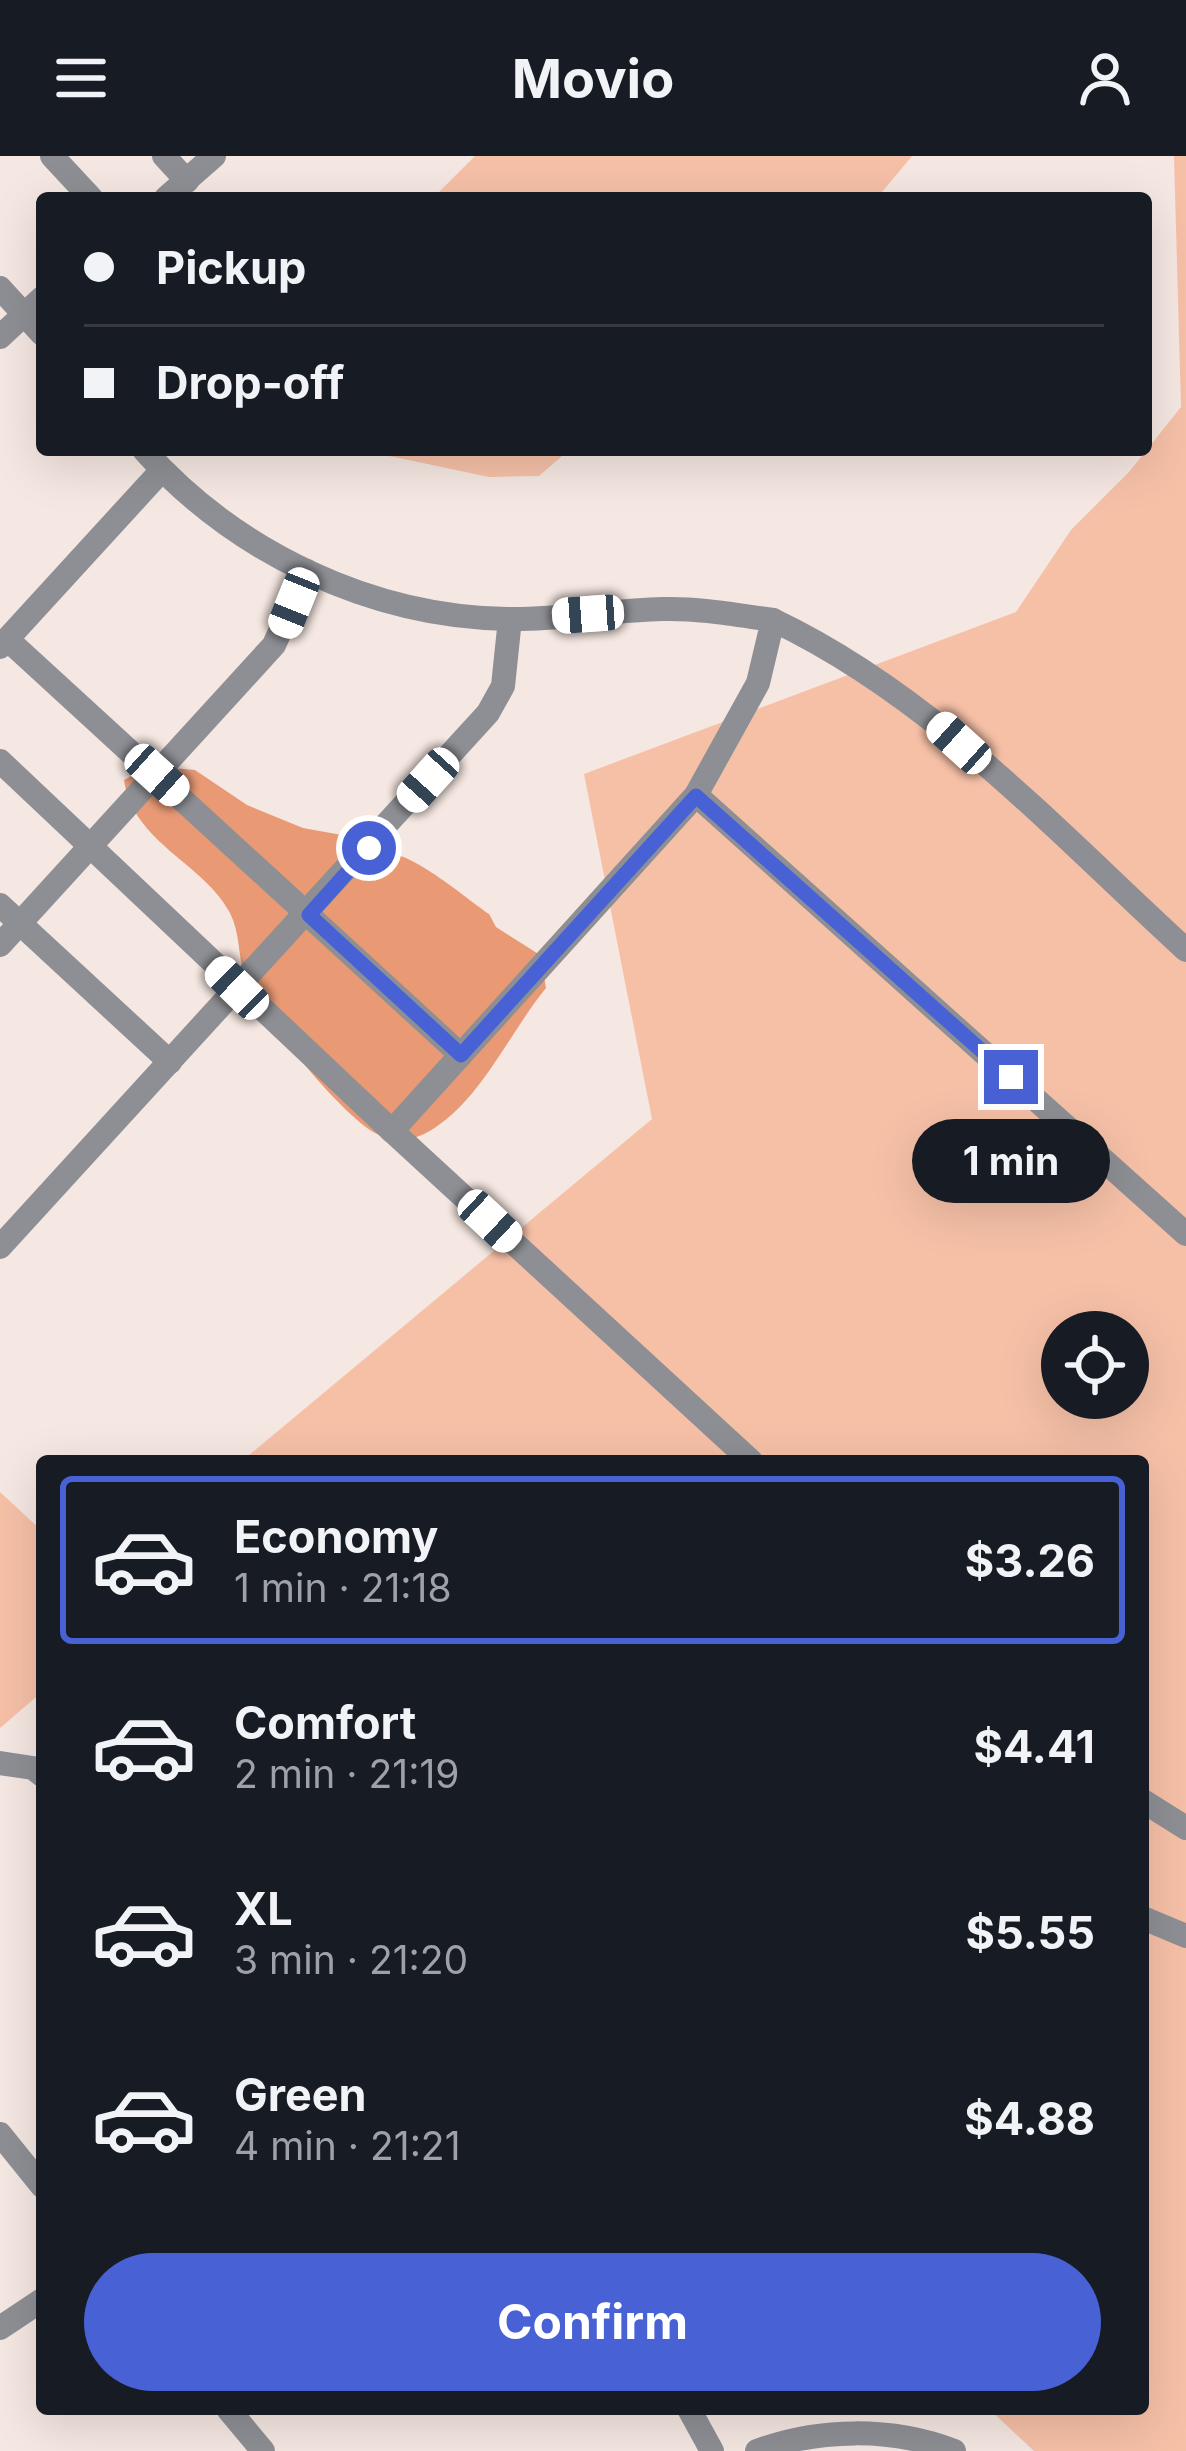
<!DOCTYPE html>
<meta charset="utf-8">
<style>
:root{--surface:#171b24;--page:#20242c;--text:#f1f3f6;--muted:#9ea1a6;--line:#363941;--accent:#4862d6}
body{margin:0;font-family:Inter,sans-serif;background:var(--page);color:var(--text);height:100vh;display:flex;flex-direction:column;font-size:45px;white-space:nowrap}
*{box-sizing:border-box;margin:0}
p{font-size:39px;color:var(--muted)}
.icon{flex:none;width:66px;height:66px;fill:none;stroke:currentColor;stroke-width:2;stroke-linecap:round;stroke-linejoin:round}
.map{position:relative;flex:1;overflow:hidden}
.drawer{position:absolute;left:36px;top:1299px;width:1113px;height:960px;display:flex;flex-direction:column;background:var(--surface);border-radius:12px;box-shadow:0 12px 48px #0002}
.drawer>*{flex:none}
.hud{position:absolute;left:36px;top:36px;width:1116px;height:264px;border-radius:12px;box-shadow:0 12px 48px #0002;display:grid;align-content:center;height:264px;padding:0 48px;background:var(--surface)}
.fabs{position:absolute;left:1041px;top:1155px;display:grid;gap:24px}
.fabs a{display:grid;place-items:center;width:108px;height:108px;border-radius:50%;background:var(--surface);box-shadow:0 12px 48px #0002;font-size:60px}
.end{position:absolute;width:54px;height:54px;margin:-27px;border:15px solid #4862d6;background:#fff;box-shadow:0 0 0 6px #fff}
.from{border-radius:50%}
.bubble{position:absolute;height:84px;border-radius:42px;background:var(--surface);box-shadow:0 12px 48px #0002;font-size:39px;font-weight:700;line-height:84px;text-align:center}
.car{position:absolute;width:36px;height:72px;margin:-36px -18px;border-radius:15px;box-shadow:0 0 9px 3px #0007;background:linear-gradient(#fff 24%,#345 0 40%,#fff 0 76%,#345 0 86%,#fff 0)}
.hud b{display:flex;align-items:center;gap:42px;height:114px;font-size:45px}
.hud b+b{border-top:3px solid var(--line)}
.hud i{width:30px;height:30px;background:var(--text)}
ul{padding:21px 0 0;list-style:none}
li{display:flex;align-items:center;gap:36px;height:168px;margin:0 24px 18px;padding:0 24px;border:6px solid transparent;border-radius:12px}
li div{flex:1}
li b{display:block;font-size:45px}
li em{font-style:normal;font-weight:700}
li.active{border-color:var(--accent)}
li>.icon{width:108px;height:108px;stroke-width:1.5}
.button{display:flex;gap:24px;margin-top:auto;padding:24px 48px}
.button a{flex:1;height:138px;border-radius:72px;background:var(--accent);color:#fff;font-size:48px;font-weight:700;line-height:138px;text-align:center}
header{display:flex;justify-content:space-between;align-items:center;height:156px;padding:0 48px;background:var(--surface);font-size:54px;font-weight:700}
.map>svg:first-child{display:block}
.green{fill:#f6c0a7;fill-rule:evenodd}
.water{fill:#e99a75}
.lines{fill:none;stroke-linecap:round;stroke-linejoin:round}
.minor{stroke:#8d8f94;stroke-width:24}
.route{stroke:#4862d6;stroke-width:15}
</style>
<header><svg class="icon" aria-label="menu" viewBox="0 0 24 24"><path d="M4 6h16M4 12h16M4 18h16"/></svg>Movio<svg class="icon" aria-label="person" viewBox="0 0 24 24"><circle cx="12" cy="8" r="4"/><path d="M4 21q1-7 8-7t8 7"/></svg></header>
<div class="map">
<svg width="1186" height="2295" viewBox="0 0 1186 2295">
<rect width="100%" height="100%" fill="#f5e7e1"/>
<g class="green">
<path d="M475,0H912L877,42H433Z"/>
<path d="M1174,0H1186V2295H1034L989,2253H1143V1305H242L652,963L584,618L1016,456L1071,374L1129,316L1181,251ZM1062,1176H1128V1242H1062Z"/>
<path d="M361,294H569L539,320L489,321Z"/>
<path d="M0,1336L42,1375V1536L0,1572Z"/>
</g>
<path class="water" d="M150,610L195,614L247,649L303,672L342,679L349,688L370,690L376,697C404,688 464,741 489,758L496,771L540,799L546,832C512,873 482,941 436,971C418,984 397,988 377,978C344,962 255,855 244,819C238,798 240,777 230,757C204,707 133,687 124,624Z"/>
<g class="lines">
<g class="minor">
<path d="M52,0L91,42"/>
<path d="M164,0L187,25"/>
<path d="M166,42L214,0"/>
<path d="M0,132L42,178"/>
<path d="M0,181L42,142"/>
<path d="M773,464C933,540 1057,676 1186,794"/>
<path d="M7,483L461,899"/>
<path d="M0,491L162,314"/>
<path d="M0,605L392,975L696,639L758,527L773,464C737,459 700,452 663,453C612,454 560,464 508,463C371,461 235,396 144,294"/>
<path d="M696,639L1186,1078"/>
<path d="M0,749L170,906"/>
<path d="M0,789L274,489L307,415"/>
<path d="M392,975L751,1305"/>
<path d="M0,1091L488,557L503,530L510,463"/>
<path d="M0,1607L33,1612L42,1619"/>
<path d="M1143,1645L1186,1672"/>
<path d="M1143,1762L1186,1780"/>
<path d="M0,1978L42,2030"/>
<path d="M0,2172L42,2144"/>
<path d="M228,2253L263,2295"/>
<path d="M689,2253L712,2295"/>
<path d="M757,2295C818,2272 892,2271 954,2295"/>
</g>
</g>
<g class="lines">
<path class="route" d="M369,692L309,759L461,899L696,640L1011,921"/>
</g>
</svg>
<div class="fabs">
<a><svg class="icon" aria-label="locate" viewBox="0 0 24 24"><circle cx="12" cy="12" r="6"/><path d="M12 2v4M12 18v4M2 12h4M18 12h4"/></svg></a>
</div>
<i class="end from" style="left:369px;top:692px"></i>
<i class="end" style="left:1011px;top:921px"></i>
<div class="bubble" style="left:912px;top:963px;width:198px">1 min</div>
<i class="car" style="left:294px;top:447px;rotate:202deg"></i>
<i class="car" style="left:588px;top:458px;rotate:266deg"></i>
<i class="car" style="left:959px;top:587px;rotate:312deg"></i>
<i class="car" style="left:157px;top:619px;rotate:132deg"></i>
<i class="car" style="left:428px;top:624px;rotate:222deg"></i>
<i class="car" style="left:237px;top:832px;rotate:314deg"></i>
<i class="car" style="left:490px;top:1065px;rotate:133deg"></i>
<div class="hud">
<b><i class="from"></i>Pickup</b>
<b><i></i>Drop-off</b>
</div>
<section class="drawer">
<ul>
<li class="active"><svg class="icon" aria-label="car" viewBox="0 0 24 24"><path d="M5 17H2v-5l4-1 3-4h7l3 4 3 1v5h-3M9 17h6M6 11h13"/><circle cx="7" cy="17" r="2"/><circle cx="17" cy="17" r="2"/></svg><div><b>Economy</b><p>1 min · 21:18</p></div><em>$3.26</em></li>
<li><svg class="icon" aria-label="car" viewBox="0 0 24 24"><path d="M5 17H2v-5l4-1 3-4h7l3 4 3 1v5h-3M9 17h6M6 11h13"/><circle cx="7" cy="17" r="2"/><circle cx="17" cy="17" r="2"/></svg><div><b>Comfort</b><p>2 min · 21:19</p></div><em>$4.41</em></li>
<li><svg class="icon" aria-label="car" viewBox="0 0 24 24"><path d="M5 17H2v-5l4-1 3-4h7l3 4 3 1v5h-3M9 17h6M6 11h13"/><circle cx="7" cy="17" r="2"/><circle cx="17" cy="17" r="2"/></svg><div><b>XL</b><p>3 min · 21:20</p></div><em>$5.55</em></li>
<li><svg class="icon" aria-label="car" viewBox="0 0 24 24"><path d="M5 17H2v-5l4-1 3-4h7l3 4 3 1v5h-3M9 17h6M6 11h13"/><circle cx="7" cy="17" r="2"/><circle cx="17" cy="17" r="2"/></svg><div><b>Green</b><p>4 min · 21:21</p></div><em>$4.88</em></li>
</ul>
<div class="button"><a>Confirm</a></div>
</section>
</div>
